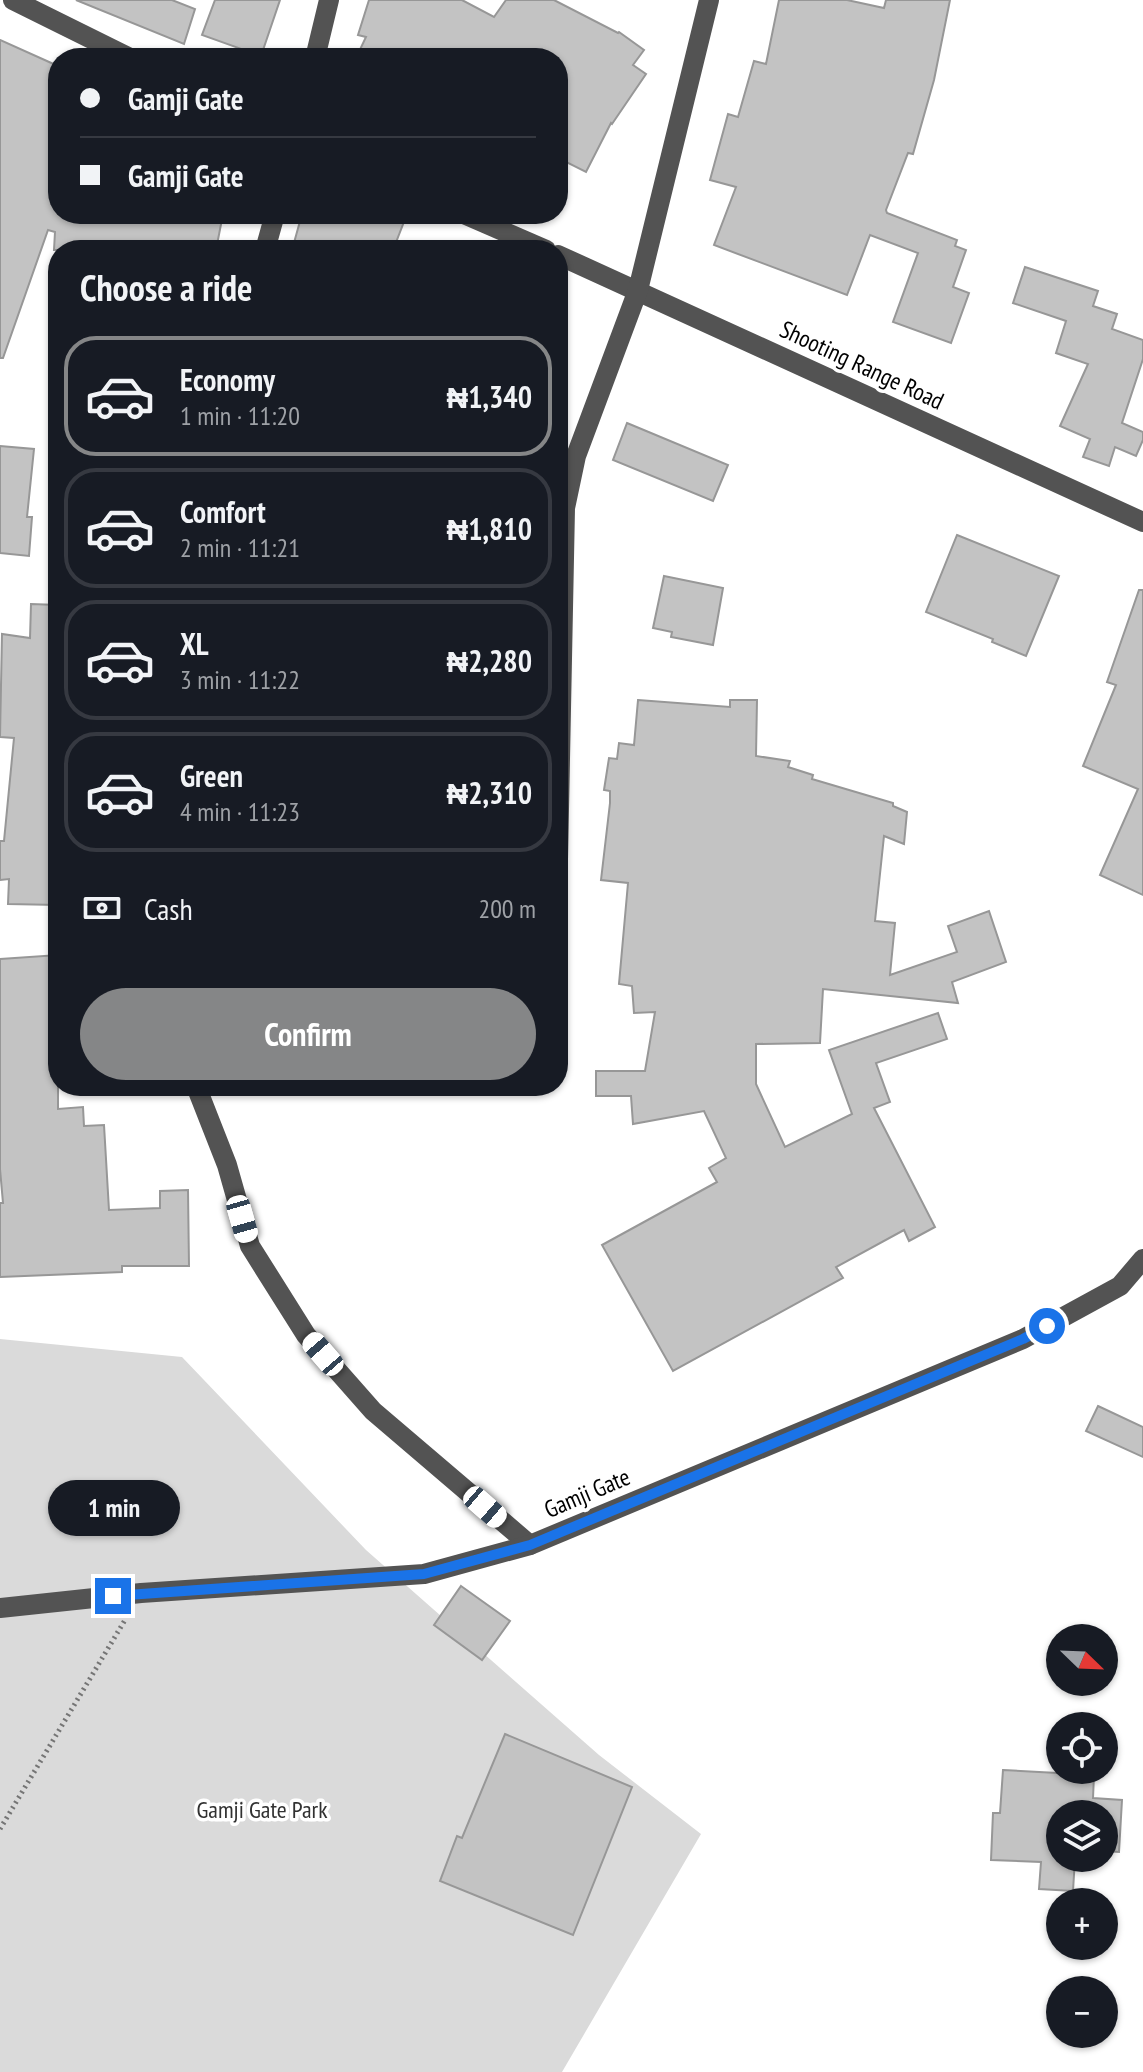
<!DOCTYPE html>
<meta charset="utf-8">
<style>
:root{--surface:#171b24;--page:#20242c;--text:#f1f3f6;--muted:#9ea1a6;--line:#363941;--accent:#858687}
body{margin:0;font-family:"PT Sans Narrow",sans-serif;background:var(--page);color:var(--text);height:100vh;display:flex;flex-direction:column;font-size:30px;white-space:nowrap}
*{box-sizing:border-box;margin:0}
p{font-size:26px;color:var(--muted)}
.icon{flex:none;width:44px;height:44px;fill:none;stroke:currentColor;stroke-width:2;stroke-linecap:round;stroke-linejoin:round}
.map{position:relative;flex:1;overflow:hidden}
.drawer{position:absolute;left:48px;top:240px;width:520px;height:856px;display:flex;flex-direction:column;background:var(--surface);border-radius:32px;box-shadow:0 2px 6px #0004}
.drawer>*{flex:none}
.banner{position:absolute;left:48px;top:48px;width:520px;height:176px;border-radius:32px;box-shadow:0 2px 6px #0004;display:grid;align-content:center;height:176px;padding:0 32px;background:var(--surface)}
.needle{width:52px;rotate:113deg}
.tools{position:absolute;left:1046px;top:1624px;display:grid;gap:16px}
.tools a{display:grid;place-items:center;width:72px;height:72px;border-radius:50%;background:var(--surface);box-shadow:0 2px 6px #0004;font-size:40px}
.end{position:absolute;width:36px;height:36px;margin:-18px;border:10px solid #1a73e8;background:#fff;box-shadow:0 0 0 4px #fff}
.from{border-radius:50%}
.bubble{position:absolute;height:56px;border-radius:28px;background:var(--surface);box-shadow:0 2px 6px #0004;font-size:26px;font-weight:600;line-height:56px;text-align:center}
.car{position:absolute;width:24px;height:48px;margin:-24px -12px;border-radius:10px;box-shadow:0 0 6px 2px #0007;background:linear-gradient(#fff 24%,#345 0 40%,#fff 0 76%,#345 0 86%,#fff 0)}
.banner b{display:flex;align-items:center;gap:28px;height:76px;font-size:30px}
.banner b+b{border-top:2px solid var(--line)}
.banner i{width:20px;height:20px;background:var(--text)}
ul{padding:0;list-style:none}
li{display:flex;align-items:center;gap:24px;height:120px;margin:0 16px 12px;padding:0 16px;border:4px solid var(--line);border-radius:32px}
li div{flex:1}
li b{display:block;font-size:30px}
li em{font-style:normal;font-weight:600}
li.on{border-color:var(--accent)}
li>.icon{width:72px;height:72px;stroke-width:1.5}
h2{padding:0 32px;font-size:36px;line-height:96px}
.pay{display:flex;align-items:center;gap:20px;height:88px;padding:0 32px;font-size:30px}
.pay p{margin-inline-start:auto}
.button{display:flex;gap:16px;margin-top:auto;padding:16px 32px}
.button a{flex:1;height:92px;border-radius:48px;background:var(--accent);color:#fff;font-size:32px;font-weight:600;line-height:92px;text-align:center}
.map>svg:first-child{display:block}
.green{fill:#dadada}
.building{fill:#c3c3c3;stroke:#979797;stroke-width:2}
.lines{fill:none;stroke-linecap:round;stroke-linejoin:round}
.path{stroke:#757575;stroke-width:5;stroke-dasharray:2 4;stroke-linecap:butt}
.minor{stroke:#535353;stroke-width:20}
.route{stroke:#1a73e8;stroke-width:10}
.labels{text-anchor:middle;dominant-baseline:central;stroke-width:7;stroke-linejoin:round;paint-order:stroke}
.street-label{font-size:24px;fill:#000;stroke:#fff}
.park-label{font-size:24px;fill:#313131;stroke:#fff}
</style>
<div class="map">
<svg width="1143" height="2072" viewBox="0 0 1143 2072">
<rect width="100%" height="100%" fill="#fff"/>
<path class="green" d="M0,1339L182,1357L366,1550L599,1755L701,1834L562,2072H0Z"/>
<g class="building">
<path d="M76,0H172L195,9L184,44Z"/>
<path d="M215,0H280L261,56L202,35Z"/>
<path d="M369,0H462L494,17L506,0H554L618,33L619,32L644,50L633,65L646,74L612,124L611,123L586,172L558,158V58H356L366,37L358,35Z"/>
<path d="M779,0H847L884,8L886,0H950L934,80L913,154L908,153L886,210L887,213L957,240L955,246L966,250L953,287L969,293L951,343L893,322L918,253L870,235L847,295L714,245L736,187L710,180L728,114L738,117L754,61L766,64Z"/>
<path d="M0,40L58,66V214H223L216,250H54L55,232L48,230L3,358H0Z"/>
<path d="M302,214H407L393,250H292Z"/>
<path d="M1025,267L1098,291L1093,306L1117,314L1112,329L1143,340V359L1122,423L1143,432V440L1136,456L1115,447L1109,466L1083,457L1090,439L1060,426L1088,364L1056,353L1066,321L1013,303Z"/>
<path d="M627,423L728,465L713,501L613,460Z"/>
<path d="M0,446L34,449L27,517H32L29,556L0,553Z"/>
<path d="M957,535L1059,576L1026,656L992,642L993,639L926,612Z"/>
<path d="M664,576L723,588L713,645L671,637L672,632L653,628Z"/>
<path d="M1139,590H1143V895L1100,875L1138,789L1083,766L1116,685L1107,682Z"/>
<path d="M31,604L58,605V905L8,904L9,879L0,880V841H4L14,738L0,737L2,634L30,638Z"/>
<path d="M638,700L730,707V700H757L756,756L790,761L788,767L813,775L812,779L893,803V806L907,812L904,844L884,836L875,921L895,923L890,975L957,952L948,926L989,911L1006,962L952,982L958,1003L823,989L820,1043L756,1044V1084L785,1147L852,1114L829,1050L938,1013L947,1039L876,1063L890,1102L874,1108L935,1227L909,1241L904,1230L836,1267L843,1278L673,1371L602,1245L717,1182L709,1168L726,1158L704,1111L633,1124L631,1096H596V1071H645L655,1012L634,1013L632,986L619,984L628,883L601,880L610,803V791L604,790L609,758L617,759L619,743L634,745Z"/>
<path d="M58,955V1109L83,1107L84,1126L104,1125L109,1210L160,1208V1191L188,1190L189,1266H122V1272L0,1277V1203H3L0,1169V959Z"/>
<path d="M1098,1406L1143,1427V1457L1086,1431Z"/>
<path d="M461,1586L510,1621L482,1660L434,1625Z"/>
<path d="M505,1734L632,1787L573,1935L440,1881L457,1836L462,1838Z"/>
<path d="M1003,1770L1094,1775L1093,1798L1122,1800L1119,1852L1104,1851V1814H1060V1858H1075L1073,1891L1039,1889L1041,1862L991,1860L993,1813H1000Z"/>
</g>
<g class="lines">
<path class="path" d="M0,1829L125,1620"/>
<g class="minor">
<path d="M13,0L130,58"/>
<path d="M315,58L329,0"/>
<path d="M464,214L546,250"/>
<path d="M265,250L275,214"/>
<path d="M558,255L1143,522"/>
<path d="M558,859L565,508L576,456L638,290L709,0"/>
<path d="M196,1086L227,1165L250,1246L306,1335L373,1411L530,1545"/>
<path d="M0,1608L141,1593L424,1574L530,1545L1023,1339L1120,1286L1143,1259"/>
</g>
</g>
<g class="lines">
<path class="route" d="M113,1596L424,1574L530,1545L1023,1339L1047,1326"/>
</g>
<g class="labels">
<g class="street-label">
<text transform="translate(862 365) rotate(25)">Shooting Range Road</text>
<text transform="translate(587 1493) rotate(-23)">Gamji Gate</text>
</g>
<g class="park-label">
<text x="262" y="1809">Gamji Gate Park</text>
</g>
</g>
</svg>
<div class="tools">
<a><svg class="needle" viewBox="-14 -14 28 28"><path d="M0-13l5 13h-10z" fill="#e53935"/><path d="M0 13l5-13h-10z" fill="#9ea1a6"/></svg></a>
<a><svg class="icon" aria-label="locate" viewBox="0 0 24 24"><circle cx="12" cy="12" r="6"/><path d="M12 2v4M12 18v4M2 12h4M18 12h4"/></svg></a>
<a><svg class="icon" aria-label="layers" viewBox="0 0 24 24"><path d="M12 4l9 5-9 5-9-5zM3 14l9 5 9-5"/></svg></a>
<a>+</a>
<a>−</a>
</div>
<i class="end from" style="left:1047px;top:1326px"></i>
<i class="end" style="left:113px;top:1596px"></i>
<div class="bubble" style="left:48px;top:1480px;width:132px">1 min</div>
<i class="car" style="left:242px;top:1219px;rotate:164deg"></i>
<i class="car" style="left:323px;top:1354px;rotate:319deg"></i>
<i class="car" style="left:485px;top:1507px;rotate:131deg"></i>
<div class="banner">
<b><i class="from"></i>Gamji Gate</b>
<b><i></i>Gamji Gate</b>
</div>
<section class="drawer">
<h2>Choose a ride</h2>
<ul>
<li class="on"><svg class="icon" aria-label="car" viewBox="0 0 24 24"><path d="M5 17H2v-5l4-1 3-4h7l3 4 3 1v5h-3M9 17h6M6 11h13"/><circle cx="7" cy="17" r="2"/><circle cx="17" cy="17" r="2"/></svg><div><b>Economy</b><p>1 min · 11:20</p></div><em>₦1,340</em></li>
<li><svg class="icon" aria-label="car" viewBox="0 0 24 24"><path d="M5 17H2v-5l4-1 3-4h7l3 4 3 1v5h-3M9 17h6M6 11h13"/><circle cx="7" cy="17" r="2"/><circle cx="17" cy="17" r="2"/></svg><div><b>Comfort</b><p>2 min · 11:21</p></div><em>₦1,810</em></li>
<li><svg class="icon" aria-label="car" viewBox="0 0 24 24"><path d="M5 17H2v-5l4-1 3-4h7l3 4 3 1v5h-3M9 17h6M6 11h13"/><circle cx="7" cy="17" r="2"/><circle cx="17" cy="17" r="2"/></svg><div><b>XL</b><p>3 min · 11:22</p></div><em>₦2,280</em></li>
<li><svg class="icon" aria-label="car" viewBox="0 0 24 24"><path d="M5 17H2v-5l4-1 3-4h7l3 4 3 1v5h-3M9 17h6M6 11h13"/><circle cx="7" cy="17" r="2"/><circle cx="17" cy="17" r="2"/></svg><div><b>Green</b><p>4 min · 11:23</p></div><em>₦2,310</em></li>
</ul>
<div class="pay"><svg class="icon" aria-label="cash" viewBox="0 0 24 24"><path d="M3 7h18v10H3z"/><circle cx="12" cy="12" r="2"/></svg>Cash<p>200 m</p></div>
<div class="button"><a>Confirm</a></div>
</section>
</div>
